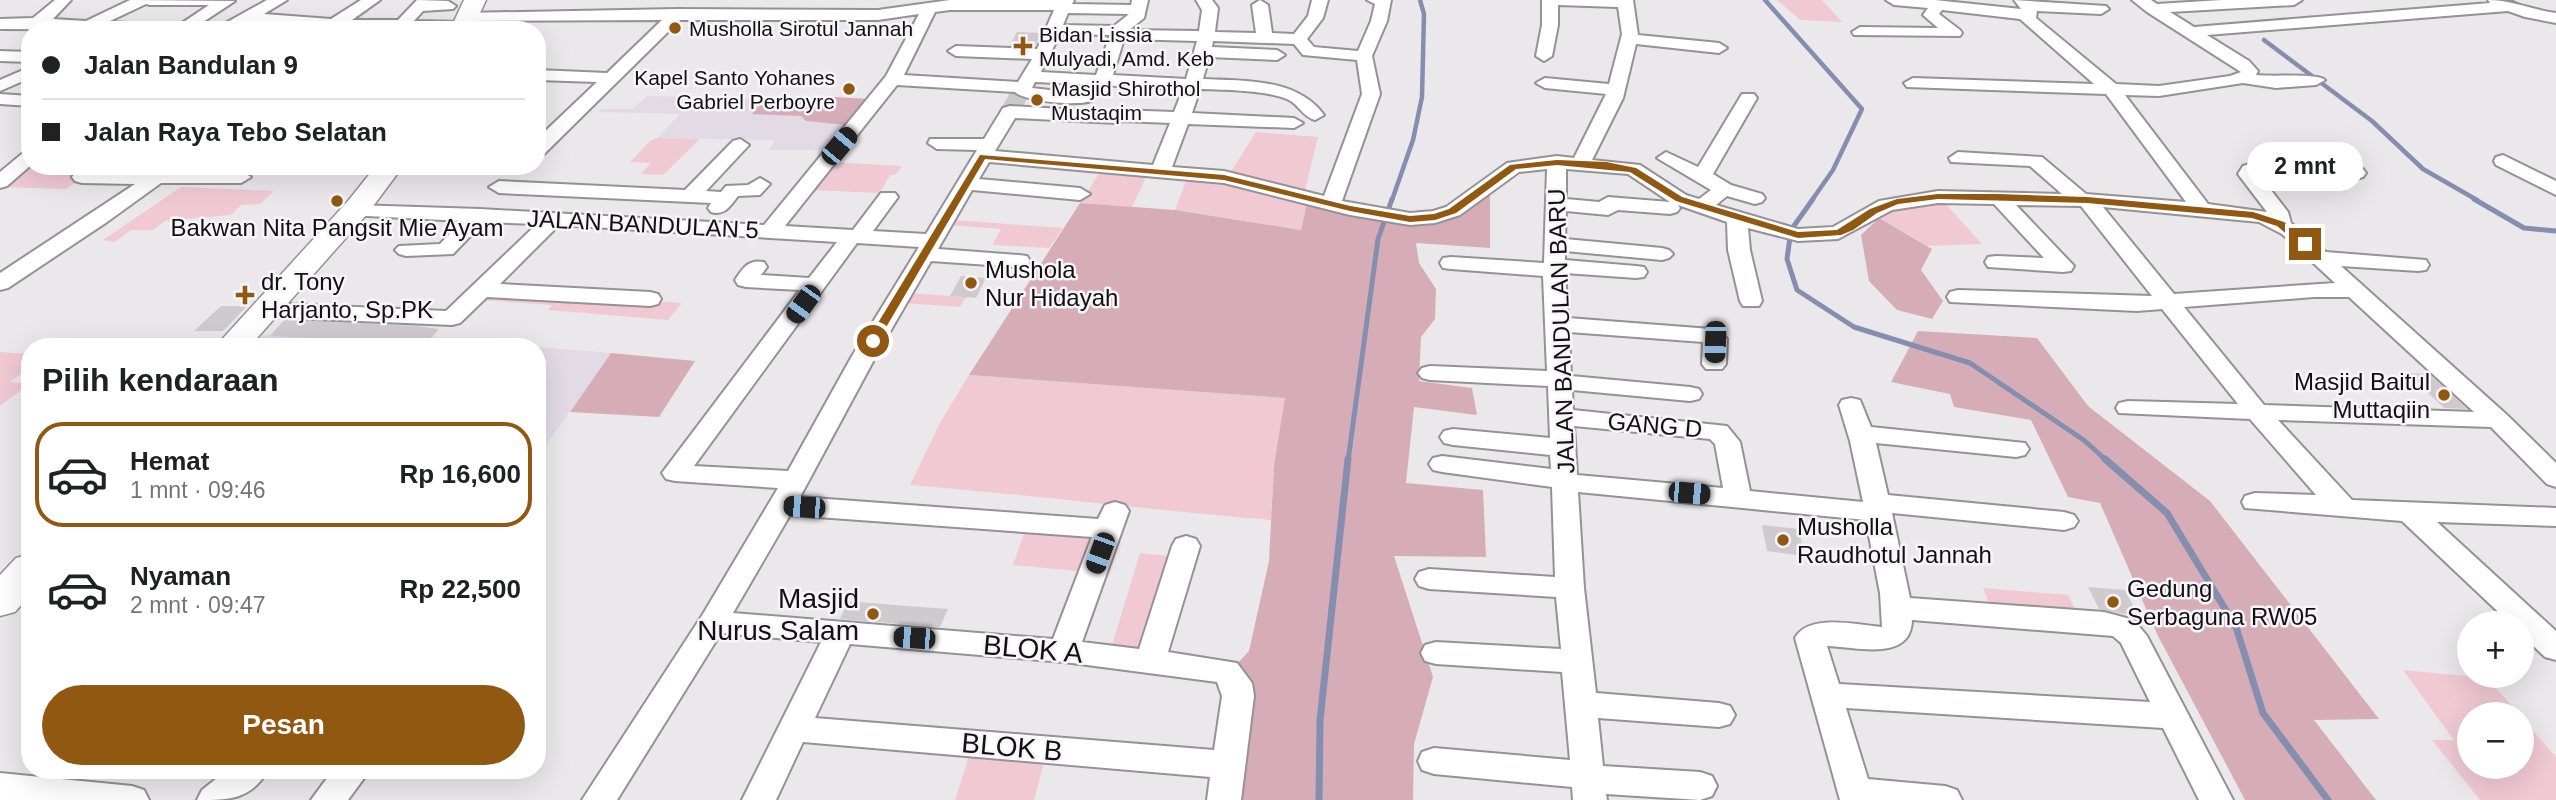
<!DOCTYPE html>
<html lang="id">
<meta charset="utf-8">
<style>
:root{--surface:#fff;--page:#f6f6f6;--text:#202124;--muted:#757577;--line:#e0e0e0;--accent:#905810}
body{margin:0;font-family:Helvetica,sans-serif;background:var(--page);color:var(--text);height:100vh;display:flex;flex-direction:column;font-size:26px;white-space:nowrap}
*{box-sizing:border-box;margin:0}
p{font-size:23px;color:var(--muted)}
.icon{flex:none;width:38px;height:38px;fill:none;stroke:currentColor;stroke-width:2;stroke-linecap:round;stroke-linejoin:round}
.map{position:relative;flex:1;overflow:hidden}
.sheet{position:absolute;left:21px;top:338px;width:525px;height:441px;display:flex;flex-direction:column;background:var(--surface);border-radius:28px;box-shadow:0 7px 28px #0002}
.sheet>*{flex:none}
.banner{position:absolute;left:21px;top:21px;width:525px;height:154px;border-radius:28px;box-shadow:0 7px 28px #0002;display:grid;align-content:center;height:154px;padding:0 21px;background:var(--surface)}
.buttons{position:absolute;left:2457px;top:611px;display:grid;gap:14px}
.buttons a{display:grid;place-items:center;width:77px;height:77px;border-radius:50%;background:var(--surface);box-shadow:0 7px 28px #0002;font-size:35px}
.end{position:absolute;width:32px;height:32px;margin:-16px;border:9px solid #905810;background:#fff;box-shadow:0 0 0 4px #fff}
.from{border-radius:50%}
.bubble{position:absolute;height:49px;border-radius:24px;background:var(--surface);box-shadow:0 7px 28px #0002;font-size:23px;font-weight:600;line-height:49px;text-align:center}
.car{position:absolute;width:21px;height:42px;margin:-21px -10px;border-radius:9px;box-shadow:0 0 5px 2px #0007;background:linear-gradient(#222 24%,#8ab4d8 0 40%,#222 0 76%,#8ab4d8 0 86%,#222 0)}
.banner b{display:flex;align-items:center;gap:24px;height:66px;font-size:26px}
.banner b+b{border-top:2px solid var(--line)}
.banner i{width:18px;height:18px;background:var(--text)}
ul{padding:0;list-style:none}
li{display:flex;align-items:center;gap:21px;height:105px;margin:0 14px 10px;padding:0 7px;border:4px solid transparent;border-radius:28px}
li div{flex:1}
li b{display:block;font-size:26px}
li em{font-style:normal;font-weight:600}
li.on{border-color:var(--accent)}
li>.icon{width:63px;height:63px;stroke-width:1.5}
h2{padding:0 21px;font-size:32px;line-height:84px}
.cta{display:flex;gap:14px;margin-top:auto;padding:14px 21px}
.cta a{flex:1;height:80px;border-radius:42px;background:var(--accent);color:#fff;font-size:28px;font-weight:600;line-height:80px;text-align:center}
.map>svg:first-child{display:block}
.built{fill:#e2dae5}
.green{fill:#f0c9d3}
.forest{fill:#d6adb7}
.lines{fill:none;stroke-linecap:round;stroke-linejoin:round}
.stream-far2{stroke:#868eaf;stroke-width:4.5}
.stream-far1{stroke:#868eaf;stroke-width:5}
.stream{stroke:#868eaf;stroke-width:7}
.building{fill:#cfcacd}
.street-tunnel{stroke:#cac8cb;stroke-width:18;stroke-dasharray:18 9;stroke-linecap:butt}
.street-casing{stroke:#959196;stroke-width:4}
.secondary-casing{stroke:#959196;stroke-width:3}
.street{fill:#fff;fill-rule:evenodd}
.secondary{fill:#fff;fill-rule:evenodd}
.route{fill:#905810}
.poi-dot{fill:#905810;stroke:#f8f5fa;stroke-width:2.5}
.labels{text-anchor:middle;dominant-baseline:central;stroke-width:5;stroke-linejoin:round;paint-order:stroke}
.far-poi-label{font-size:21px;fill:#121112;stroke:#f8f5fa;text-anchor:start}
.street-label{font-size:24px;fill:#121112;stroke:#f8f5fa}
.poi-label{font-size:24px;fill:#121112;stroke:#f8f5fa;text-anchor:start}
.near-poi-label{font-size:28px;fill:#121112;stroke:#f8f5fa;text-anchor:end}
.near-street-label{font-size:28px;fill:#121112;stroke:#f8f5fa}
</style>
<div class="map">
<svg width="2556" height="800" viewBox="0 0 2556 800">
<rect width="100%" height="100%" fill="#ebe8ec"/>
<g class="built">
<path d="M647,96L814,100L817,96L869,99L844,127L837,131L834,134L837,135L824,150H769L775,140L657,138L680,114L599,112L601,109H633Z"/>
<path d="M263,335L425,344L432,338L535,346H253Z"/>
<path d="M537,347L611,353L537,458Z"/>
</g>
<g class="green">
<path d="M1777,0H1822L1842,22L1800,20Z"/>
<path d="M1256,132L1318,137L1304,194L1228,176Z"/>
<path d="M657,138H658L700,139L663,175L641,174L651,163L630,162L650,141Z"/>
<path d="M830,162L902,166L895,175H890L880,193L807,190Z"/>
<path d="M30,165L87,166L77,174H88L66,189L2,187Z"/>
<path d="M1102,169L1148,173L1132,207L1080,203Z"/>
<path d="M1188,176L1210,178L1307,203L1301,230L1175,210Z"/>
<path d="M181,187L274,191L260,204L241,205L231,215L165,221L153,230H131L115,242L103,240Z"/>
<path d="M1943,201L1982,244L1928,246L1879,218L1894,207Z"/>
<path d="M952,220L1063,228L1049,248L992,245L1001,229L948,225Z"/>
<path d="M490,291L682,303L668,320L548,310L552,305L481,300Z"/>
<path d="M908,293L966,297L960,307L902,303Z"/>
<path d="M0,352L30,354V367L10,382L29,384L0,406Z"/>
<path d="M969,375L1286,398L1274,464L1271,520C1150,510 1031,495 910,485L941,421Z"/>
<path d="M1027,525L1099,533L1086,572L1013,565Z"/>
<path d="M1140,553L1178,557L1148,649L1112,645Z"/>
<path d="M1983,588L2068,595L2078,616L1991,608Z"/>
<path d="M2403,670L2487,678L2519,714H2469V766H2522V718L2556,757V800H2480L2432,740H2454Z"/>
<path d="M971,749L1046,755L1034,800H955Z"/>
</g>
<g class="forest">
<path d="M817,96L869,99L846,125L806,121L801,116L752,114L765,99L814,100Z"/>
<path d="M1490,191V248L1416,243L1419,263L1436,289L1435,319L1421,337L1419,381L1472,388L1477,415L1414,407L1406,483L1483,490L1486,557L1394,556L1433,677L1414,744L1413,800H1235L1236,665L1249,651L1269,561L1274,465L1285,398L969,375L1080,203L1175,210L1301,230L1307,203C1373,220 1434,243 1490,191Z"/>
<path d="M1879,218L1932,249L1921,270L1943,301L1932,319L1897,310L1869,281L1861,235Z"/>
<path d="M1918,331L2037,338L2088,406L2210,501L2379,719L2314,720L2376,800H2245L2157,634L2100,503L2068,497L2031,420L1954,407L1950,394L1891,382Z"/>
<path d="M611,353L695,361L659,417L570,412Z"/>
</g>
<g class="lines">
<g class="stream-far2">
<path d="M1765,0L1862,109L1833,170L1812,200"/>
<path d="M2508,0L2523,7"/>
<path d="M2264,40L2372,121L2423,169L2477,200"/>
<path d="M1392,200L1413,140L1422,97L1424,14L1420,0"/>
</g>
<g class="stream-far1">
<path d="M1813,199L1791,230L1787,259L1797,290L1854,327L1970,363L2085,441L2107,461"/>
<path d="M2474,199L2524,228L2556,231"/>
<path d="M1348,461L1378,239L1392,199"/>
</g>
<g class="stream">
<path d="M2105,459L2167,513L2236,627L2263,713L2328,800"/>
<path d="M1319,800L1320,720L1348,459"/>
</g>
</g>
<g class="building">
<path d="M1017,32L1041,33L1035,46L1010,45Z"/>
<path d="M961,276L986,278L976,298L950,296Z"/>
<path d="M221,306H247L223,331H194Z"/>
<path d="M284,320L417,326L439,329L426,344L270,336Z"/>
<path d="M2407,373L2429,374L2467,409L2444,408Z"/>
<path d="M1762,525L1799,529L1804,556L1767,551Z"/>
<path d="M2088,587L2125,590L2139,617L2099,609Z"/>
<path d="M848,601L907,606L948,609L940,627L840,619Z"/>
</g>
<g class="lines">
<path class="street-tunnel" d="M1010,111L1020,93"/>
<defs>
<g id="street">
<path d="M55,0H71L53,19L86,21L130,0L235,1L191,30L0,29V19L33,18ZM146,4L150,5H209L173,29L165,25L108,22Z"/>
<path d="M267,0H287L264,14L331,19L361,0H380L352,20H398L417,0L448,1L456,6L453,9L423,11L414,21L462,22L470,27L468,30L329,29L249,22L234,30H213Z"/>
<path d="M950,0H1074L1072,4L1131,5L1132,0H1148L1144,18L1129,30L1199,31L1202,10L1196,0H1212L1218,8L1215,32L1256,33L1252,5L1260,0L1268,5L1272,33L1294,34L1308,16L1312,0H1328L1323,18L1307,39L1314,47L1358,51L1371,21L1375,4L1367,0H1391L1387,21L1372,56L1380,94L1342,201L1410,213L1433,211L1446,207L1507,163L1557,156L1574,158L1606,94L1545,88L1536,83L1545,78L1609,84L1622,34L1618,7L1558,5V25L1552,56L1544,61L1536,56L1542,25V0H1633L1638,35L1719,43L1727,48L1719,53L1636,44L1623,98L1592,160L1640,165L1686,195L1699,199L1711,190L1657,158L1666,152L1698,167L1742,94H1754L1757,98L1713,174L1731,185L1762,194L1765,198L1762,202L1755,204L1727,196L1716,205L1798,229L1833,227L1879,201L1938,191L2062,194L2030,166L1951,162L1949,158L1958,152L2042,157L2086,194L2186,202L2106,94L1907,87L1904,83L1913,78L2094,84L2020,19L1942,10L1939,14L1960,30L1962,33L1960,36L1854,35L1852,32L1860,27L1938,28L1923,15L1928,8L1894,5L1886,0H1935L2021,9L2014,0L2106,6L2109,9L2101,14L2037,11L2036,18L2116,84L2159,86L2230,76L2241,72L2147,12L2132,0H2151L2157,4L2222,0H2302L2294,5L2170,12L2194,27L2490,3L2488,0C2512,0 2532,10 2556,13V23L2525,17L2508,11L2207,35L2249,61L2258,71L2256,75C2272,77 2317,73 2325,80L2316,85L2276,88L2243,83L2159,96L2125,95L2208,204L2267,212L2238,174L2243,166L2250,164L2363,169L2366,173L2363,177L2356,179L2260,176L2288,212L2291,223L2326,252L2426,260L2429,265L2426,270L2418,271L2341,266L2507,415L2556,463V487L2547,484L2491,427L2278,420L2352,500L2556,508V526L2437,522L2556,631V660L2545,657L2522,635V623H2510L2402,521L2245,508L2242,502L2245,496L2255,493L2316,495L2250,419L2119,413L2116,408L2119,403L2128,401L2238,404L2162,309L2137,311L1950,302L1947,297L1950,292L1958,290L2152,296L2081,206L2016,205L2074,266L2071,271L2063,272L1988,267L1985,262L1988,257L1996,256L2044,258L1994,204L1938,203L1892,210L1838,239L1798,241L1748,228L1750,250L1762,301L1759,306H1743L1740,301L1728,250L1727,222L1678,205L1680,208L1677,212L1670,214L1618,210L1608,215L1566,211L1565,239L1662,248L1669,250L1673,254L1669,258L1662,260L1565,251V260L1636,266L1644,267L1647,272L1644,277L1636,278L1565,273L1568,318L1711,329L1719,331L1727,339L1726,364L1722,369H1706L1702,364L1703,342L1569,332L1571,376L1690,387L1699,389L1702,394L1699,399L1690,401L1572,390L1573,410L1727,426L1740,442L1750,491L1863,502L1850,441L1839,405L1842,400L1851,398L1860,400L1871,427L2025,443L2029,449L2025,455L2016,457L1876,443L1888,495L2064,512L2074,515L2078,521L2074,527L2064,530L1892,513L1910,598L2104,612L2134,620L2147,636L2233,800H2199L2163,728L1846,708L1868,779L1945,786L1957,790L1962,800H1840L1795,638C1809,613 1857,625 1882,627L1880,593L1866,520L1578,492L1584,588L1596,693L1719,703L1730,706L1735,715L1730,724L1719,727L1598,718L1603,766L1700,772L1712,776L1717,786L1712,796L1700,800L1606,794L1607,800H1573L1572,787L1434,774L1422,770L1418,761L1422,752L1434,748L1570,760L1562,672L1436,664L1425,661L1421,653L1425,645L1436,642L1561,649L1556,597L1429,589L1419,586L1415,579L1419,572L1429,569L1555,577L1552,487L1442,472L1433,470L1429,464L1433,458L1442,456L1551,469L1550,455L1453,445L1444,443L1440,437L1444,431L1453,429L1550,438L1548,386L1430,380L1422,378L1418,373L1422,368L1430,366L1547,371L1543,276L1451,269L1443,268L1440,263L1443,258L1451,257L1544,263L1547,169L1519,172L1460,215L1435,223L1410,225L1350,215L1224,183L989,162L979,179L1080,188L1090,194L1080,200L972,190L938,249L1019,255L1027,256L1030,261L1027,266L1019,267L931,261L876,356L800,497L1098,519L1105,505L1115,502L1125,505L1129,511L1082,642L1139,649L1172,546L1176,539L1186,536L1196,539L1200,546L1168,652L1237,663L1252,683L1254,696L1241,800H1207L1210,777L803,742L776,800H742L821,642L721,633L617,800H582L703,614L778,488L675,481L666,479L662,473L800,290L746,287L738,285L735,280C743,268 748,259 764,262L767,267L761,275L809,278L837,242L559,225L500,284L650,292L658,294L661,299L658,304L650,306L487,297L460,323L452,325L265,317L257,315L254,310L257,305L265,303L446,311L537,224L484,222L453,254L406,256L399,254L395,250L399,246L440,244L462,221L348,215L345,211L348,207L355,205L480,209L764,225L886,76L919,14L878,20H680L544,154L537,156V139L597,82L537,80V70L607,73L662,20L468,21L463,19L460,16L463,13L677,9L878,10ZM950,10H1054L1037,49L956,46L948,51L956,56L1032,59L1018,82L904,75L935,12ZM1068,13L1129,14L1114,26L1063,25ZM1060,34L1110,35L1096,75L1041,72ZM1124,39L1197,41L1186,79L1113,75ZM1213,41L1294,44L1303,55L1357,60L1362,94L1324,196L1224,171L1172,167L1188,124L1294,128L1303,123L1294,118L1192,113L1200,89C1224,90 1269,90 1289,100C1299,105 1303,117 1315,120L1324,115C1297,78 1245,81 1203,79L1209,57L1277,60L1285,55L1277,50L1212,47ZM1035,82L1183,89L1174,112L1118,110L1111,112L1010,106L1003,108L984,139H930L928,143L937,149L977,150L926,234L873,231L898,197L895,193H881L853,230L785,226L897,85L1015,92C1023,101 1085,108 1094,99L1085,94L1032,88ZM1015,118L1116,123L1123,121L1170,123L1153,165L995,151ZM1566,169L1628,174L1670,202L1608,197L1599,202L1566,199ZM2103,207L2259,222L2282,234L2335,283L2174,294ZM857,243L919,247L852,356L788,471L694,466ZM2314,297H2349L2474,412L2264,405L2184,307ZM1574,426L1710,439L1715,444L1723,488L1577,475ZM790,515L1092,537L1053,639L733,613ZM1912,620L2113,636L2121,643L2150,702L1839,684L1827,646C1857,647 1911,662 1912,620ZM850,644L1064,662L1217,682L1222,696L1214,750L815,718Z"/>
<path d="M0,51L30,52V62L0,61Z"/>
<path d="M30,67V78L0,91V80Z"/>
<path d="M0,94L30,96V106L0,104Z"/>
<path d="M740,139L749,145L706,191L721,192L726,186L748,185L760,178L770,184L760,195L738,196C730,206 725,216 711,212L708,208L711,203L499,193L489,187L499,181L685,190L733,141Z"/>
<path d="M30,151V166L7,186L0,188V172L23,153Z"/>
<path d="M2503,155L2556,181V195L2496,165L2494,161L2496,157Z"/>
<path d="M159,166H181L177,171H241L251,177L241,183H161L107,222L8,288L0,290V273L135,184L82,183L75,181L72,177L75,173L151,172Z"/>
<path d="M227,770H268C251,800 229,800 197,800L202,790Z"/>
<path d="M333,770H370L348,800H311Z"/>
<path d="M0,773L132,786L144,790L149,800H0Z"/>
</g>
<g id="secondary">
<path d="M464,0H486L472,30H450Z"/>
<path d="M376,166H403L368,213L250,346H216L348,201Z"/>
<path d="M30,554V595L15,612L0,616V575L16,558Z"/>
</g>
</defs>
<use href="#street" class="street-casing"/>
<use href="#secondary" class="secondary-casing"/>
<use href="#street" class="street"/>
<use href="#secondary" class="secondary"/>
</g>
<path class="route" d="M980,155L1224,175L1350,206L1410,216L1434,214L1449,209L1510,165L1557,160L1606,162L1636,168L1682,197L1798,232L1837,230L1870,209L1897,199L1938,194H1998L2087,197L2253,212L2284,222L2309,244L2301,246L2277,226L2252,218L2087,203L1938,199L1898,204L1877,213L1853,230L1841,235L1798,238L1676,201L1630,172L1557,165L1516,169L1456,213L1435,220L1410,222L1350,211L1224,180L985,159L878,341L869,343L867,341Z"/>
<g class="poi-dot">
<circle cx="675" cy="28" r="7"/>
<path d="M1019.5 35.5h7v7h7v7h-7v7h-7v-7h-7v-7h7z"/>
<circle cx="849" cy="89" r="7"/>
<circle cx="1037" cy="100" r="7"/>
<circle cx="337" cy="201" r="7"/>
<circle cx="971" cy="283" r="7"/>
<path d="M241.5 284.5h7v7h7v7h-7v7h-7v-7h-7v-7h7z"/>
<circle cx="2444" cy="395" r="7"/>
<circle cx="1783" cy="540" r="7"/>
<circle cx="2113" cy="602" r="7"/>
<circle cx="873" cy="614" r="7"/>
</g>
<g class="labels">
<g class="far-poi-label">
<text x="689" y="28">Musholla Sirotul Jannah</text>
<text x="1039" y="34">Bidan Lissia<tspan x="1039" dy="24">Mulyadi, Amd. Keb</tspan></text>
<text x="835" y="77" text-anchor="end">Kapel Santo Yohanes<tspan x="835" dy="24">Gabriel Perboyre</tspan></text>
<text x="1051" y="88">Masjid Shirothol<tspan x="1051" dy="24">Mustaqim</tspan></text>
</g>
<g class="street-label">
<text transform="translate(643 224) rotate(3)">JALAN BANDULAN 5</text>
<text transform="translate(1561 331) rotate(-92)">JALAN BANDULAN BARU</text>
<text transform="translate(1655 425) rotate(5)">GANG D</text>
</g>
<g class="poi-label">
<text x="337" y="227" text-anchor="middle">Bakwan Nita Pangsit Mie Ayam</text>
<text x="985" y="269">Mushola<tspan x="985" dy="28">Nur Hidayah</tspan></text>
<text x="261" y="281">dr. Tony<tspan x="261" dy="28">Harjanto, Sp.PK</tspan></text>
<text x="2430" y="381" text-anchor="end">Masjid Baitul<tspan x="2430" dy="28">Muttaqiin</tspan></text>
<text x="1797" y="526">Musholla<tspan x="1797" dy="28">Raudhotul Jannah</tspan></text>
<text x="2127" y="588">Gedung<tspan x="2127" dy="28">Serbaguna RW05</tspan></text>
</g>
<g class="near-poi-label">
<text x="859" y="598">Masjid<tspan x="859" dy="32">Nurus Salam</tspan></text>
</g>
<g class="near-street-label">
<text transform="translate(1033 649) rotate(5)">BLOK A</text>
<text transform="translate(1012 747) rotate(5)">BLOK B</text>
</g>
</g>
</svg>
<div class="buttons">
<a>+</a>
<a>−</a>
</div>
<i class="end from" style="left:873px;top:341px"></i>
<i class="end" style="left:2305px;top:244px"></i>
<div class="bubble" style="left:2247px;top:142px;width:116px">2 mnt</div>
<i class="car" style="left:839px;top:146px;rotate:40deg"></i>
<i class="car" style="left:803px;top:304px;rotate:216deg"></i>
<i class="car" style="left:1715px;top:342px;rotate:182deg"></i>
<i class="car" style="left:1689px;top:493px;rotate:95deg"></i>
<i class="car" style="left:804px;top:507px;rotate:274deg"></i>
<i class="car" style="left:1100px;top:553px;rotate:200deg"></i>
<i class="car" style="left:914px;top:638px;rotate:274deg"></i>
<div class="banner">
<b><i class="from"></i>Jalan Bandulan 9</b>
<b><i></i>Jalan Raya Tebo Selatan</b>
</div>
<section class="sheet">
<h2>Pilih kendaraan</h2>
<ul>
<li class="on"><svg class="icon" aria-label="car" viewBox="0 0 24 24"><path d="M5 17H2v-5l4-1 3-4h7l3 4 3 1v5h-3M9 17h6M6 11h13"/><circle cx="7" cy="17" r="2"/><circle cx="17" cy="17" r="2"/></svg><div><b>Hemat</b><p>1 mnt · 09:46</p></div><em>Rp 16,600</em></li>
<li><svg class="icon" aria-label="car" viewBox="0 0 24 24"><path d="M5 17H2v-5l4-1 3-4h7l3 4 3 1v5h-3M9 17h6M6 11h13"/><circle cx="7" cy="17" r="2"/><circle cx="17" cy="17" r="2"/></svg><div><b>Nyaman</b><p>2 mnt · 09:47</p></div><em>Rp 22,500</em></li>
</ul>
<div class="cta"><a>Pesan</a></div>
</section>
</div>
